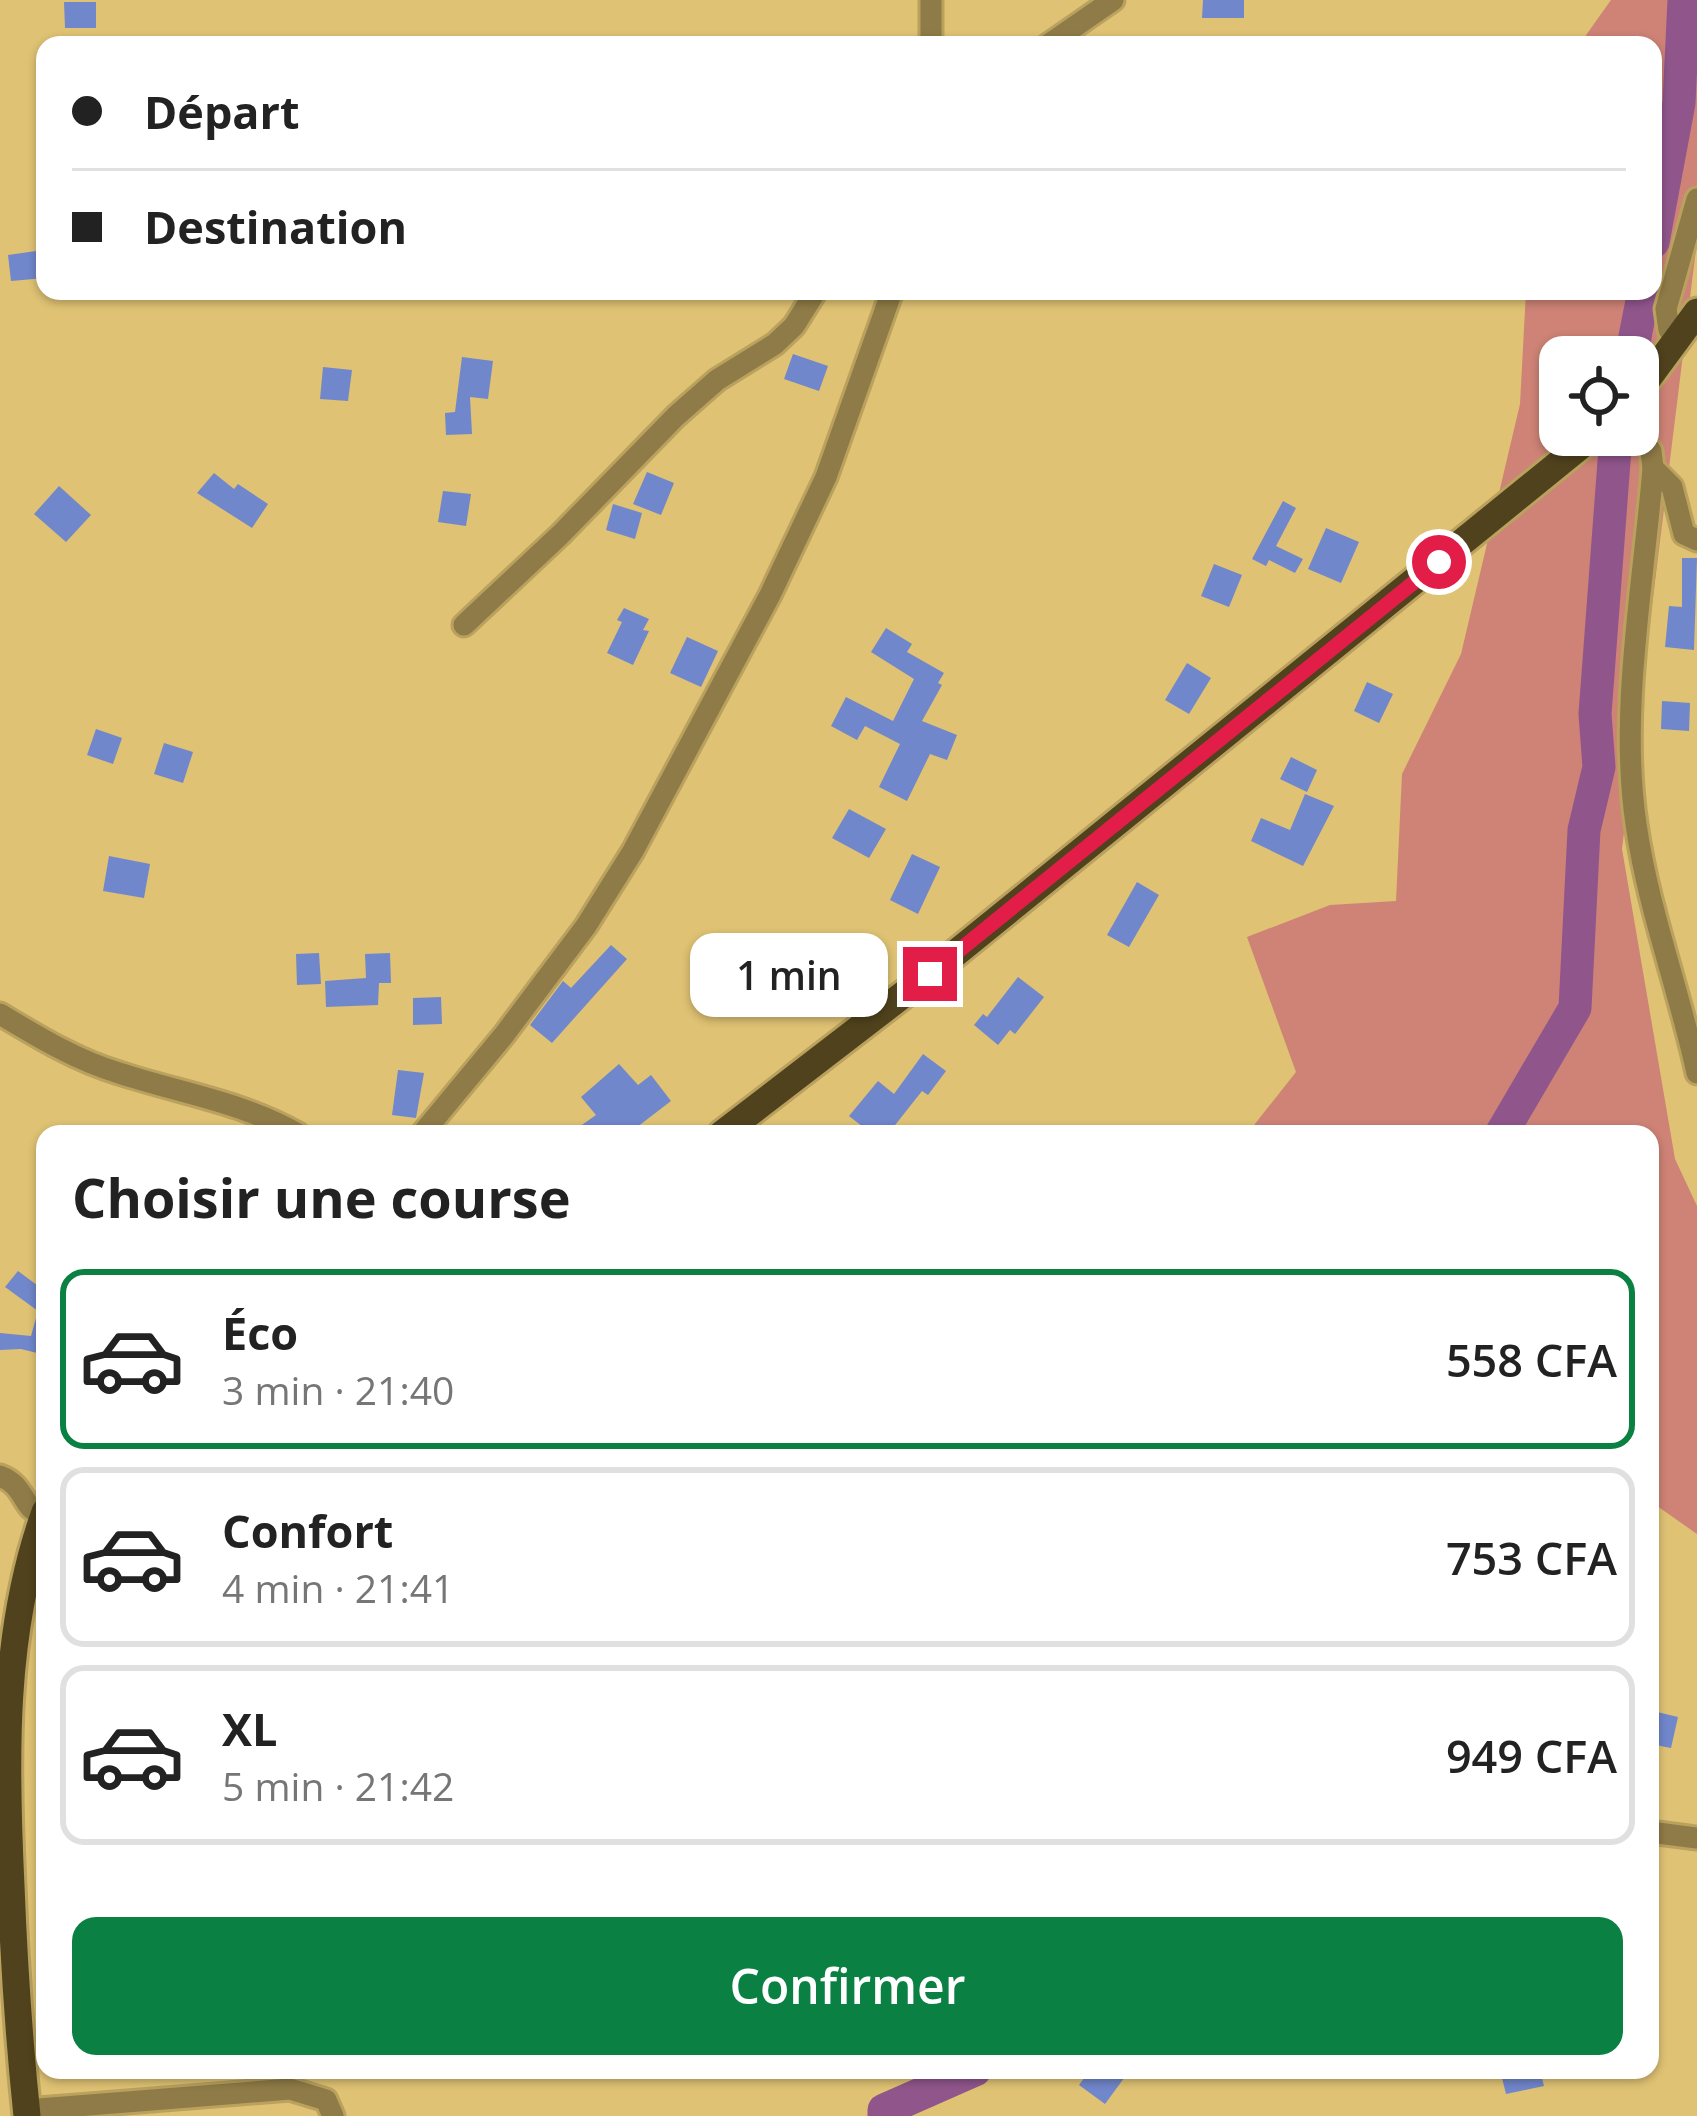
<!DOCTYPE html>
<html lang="fr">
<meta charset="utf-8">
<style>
:root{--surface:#fff;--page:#f6f6f6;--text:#222;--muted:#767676;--line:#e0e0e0;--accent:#0b8043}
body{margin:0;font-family:"Open Sans",sans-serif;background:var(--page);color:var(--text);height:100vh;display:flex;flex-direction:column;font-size:45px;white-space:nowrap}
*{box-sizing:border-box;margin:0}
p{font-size:39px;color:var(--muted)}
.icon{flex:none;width:66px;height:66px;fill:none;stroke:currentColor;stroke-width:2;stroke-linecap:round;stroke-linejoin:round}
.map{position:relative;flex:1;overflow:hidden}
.side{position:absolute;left:36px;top:1125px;width:1623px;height:954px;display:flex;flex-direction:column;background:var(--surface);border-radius:24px;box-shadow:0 3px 9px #0004}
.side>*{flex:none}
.hud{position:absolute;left:36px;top:36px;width:1626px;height:264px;border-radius:24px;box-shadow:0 3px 9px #0004;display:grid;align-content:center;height:264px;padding:0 36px;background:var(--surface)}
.buttons{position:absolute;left:1539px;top:336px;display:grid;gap:24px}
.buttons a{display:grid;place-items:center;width:120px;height:120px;border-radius:24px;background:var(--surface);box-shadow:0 3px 9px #0004;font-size:60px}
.end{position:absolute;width:54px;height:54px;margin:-27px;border:15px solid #e11d48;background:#fff;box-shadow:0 0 0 6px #fff}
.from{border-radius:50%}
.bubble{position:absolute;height:84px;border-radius:24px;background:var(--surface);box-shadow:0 3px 9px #0004;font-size:39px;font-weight:600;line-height:84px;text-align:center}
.hud b{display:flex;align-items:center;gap:42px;height:114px;font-size:45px}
.hud b+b{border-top:3px solid var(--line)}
.hud i{width:30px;height:30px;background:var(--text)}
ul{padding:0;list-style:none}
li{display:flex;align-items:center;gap:36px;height:180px;margin:0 24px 18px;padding:0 12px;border:6px solid var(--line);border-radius:24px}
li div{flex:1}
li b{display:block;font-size:45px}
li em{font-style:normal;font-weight:600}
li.on{border-color:var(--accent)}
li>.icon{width:108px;height:108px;stroke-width:1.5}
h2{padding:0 36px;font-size:54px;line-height:144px}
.button{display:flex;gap:24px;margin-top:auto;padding:24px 36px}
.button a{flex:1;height:138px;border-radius:24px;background:var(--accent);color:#fff;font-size:48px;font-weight:600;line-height:138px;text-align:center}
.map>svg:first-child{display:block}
.green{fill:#ce8376;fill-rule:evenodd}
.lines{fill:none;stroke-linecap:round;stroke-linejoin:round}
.river{stroke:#90568c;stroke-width:33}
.building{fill:#7187cb}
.minor-casing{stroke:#baa15e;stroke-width:27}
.major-casing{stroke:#baa15e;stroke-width:33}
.minor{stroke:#8f7b47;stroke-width:21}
.major{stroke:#50421d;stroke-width:27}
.route{stroke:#e11d48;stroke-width:15}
</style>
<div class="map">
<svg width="1697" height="2116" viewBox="0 0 1697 2116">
<rect width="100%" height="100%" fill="#dfc273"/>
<path class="green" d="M1611,0H1697V241L1622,849L1675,1159L1697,1206V1534L1650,1501V1134H1247L1296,1072L1247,937L1330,905L1396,901L1402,774L1461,654L1520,404L1526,291H1653V45H1579ZM1560,357H1638V435H1560Z"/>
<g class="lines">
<g class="river">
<path d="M1653,242L1679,103L1684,0"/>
<path d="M1631,357L1644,291"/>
<path d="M1501,1134L1575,1008L1584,830L1599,767L1595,714L1616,435"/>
<path d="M884,2116V2110L975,2070"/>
</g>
</g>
<g class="building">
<path d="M1203,0H1244V18H1202Z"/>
<path d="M64,2H96V28H65Z"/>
<path d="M43,250L45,278L11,281L8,255Z"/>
<path d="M793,354L828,366L819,391L784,379Z"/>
<path d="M462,357L493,361L488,399L470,397L472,434L446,435L445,413L455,412Z"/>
<path d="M323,367L352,370L348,401L320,399Z"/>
<path d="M647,472L674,483L661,515L633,504Z"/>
<path d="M214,473L234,489L238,484L268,504L252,528L197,493Z"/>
<path d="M59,486L91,515L66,542L34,514Z"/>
<path d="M443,491L471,494L466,526L438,522Z"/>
<path d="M1283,501L1296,508L1276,546L1303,559L1295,573L1269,560L1266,566L1252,559Z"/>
<path d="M613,504L642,513L635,539L606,530Z"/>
<path d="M1326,528L1359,542L1341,583L1308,569Z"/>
<path d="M1682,558H1697L1694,650L1665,647L1669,606L1682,607Z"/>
<path d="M1214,564L1242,575L1229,607L1201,596Z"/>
<path d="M624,608L649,619L643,630L649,631L633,665L607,653L622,622L617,620Z"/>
<path d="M886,628L912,644L907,652L944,673L938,683L942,685L922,721L957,735L947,760L930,754L907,801L879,787L900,744L865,726L857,740L831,726L846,697L893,721L914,679L871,652Z"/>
<path d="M687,637L718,651L701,687L670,673Z"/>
<path d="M1187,663L1211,678L1189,714L1165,700Z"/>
<path d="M1367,682L1393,694L1379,723L1354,711Z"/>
<path d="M1662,701L1690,703L1689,731L1661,729Z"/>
<path d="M96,729L122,738L113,764L87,755Z"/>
<path d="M164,743L193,752L183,783L154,774Z"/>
<path d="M1291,757L1317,770L1307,792L1280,779Z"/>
<path d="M1305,794L1334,806L1303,866L1251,841L1261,818L1290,830Z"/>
<path d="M849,809L886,829L869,858L832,838Z"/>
<path d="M912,854L940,867L918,914L890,900Z"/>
<path d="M109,856L150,864L144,898L103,891Z"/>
<path d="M1137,882L1159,895L1129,947L1107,935Z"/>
<path d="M611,945L627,959L552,1043L530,1025L563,981L571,988Z"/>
<path d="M319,953L321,984L297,985L296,954Z"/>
<path d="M390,953L391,983H379L378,1005L326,1007L325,981L366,978L365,954Z"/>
<path d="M1018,977L1044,997L1015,1034L1010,1030L998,1045L974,1025L983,1014L987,1017Z"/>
<path d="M441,997L442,1024L413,1025V998Z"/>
<path d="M923,1054L946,1071L928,1095L922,1091L888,1134H872L849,1116L878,1081L894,1094Z"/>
<path d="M619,1064L638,1085L651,1075L671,1101L628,1134H569L596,1115L581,1097Z"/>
<path d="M398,1070L424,1073L416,1118L392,1115Z"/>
<path d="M18,1271L45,1291V1355L21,1349L0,1350V1333L31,1336L38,1311L5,1287Z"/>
<path d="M1653,1711L1678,1717L1671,1748L1650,1744Z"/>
<path d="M1090,2070H1130L1105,2104L1079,2085Z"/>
<path d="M1500,2070H1540L1544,2086L1506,2094Z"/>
</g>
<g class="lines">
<defs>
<g id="minor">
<path d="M931,0V45"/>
<path d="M1048,45L1113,0"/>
<path d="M1679,341L1669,330L1666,309L1697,199"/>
<path d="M1638,435L1651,451L1653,468C1644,582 1619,710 1636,824C1648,909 1679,989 1697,1073"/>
<path d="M1653,468L1672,487L1684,534L1697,540"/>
<path d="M464,625L560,535L676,416L717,380L775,344L794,326L816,291"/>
<path d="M0,1014C38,1037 76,1060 119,1073C180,1093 242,1102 298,1134"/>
<path d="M422,1134L504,1035L586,926L633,851L770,595L826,477L892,291"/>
<path d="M0,1476C27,1486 21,1510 44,1515"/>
<path d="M1650,1832L1697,1838"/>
<path d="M26,2110L290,2089L326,2100L333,2116"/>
</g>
<g id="major">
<path d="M1638,392L1697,312"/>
<path d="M722,1134L930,974L1594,435"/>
<path d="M27,2116C19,2039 14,1963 11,1886C5,1761 2,1632 45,1512"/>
</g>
</defs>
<use href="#minor" class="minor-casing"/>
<use href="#major" class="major-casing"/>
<use href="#minor" class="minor"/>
<use href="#major" class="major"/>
</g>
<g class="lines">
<path class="route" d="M930,974L1439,562"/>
</g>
</svg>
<div class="buttons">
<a><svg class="icon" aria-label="locate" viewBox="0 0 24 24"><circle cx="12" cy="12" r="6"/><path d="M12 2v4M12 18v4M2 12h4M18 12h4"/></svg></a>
</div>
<i class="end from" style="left:1439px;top:562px"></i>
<i class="end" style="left:930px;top:974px"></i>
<div class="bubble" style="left:690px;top:933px;width:198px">1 min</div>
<div class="hud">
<b><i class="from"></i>Départ</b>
<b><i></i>Destination</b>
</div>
<section class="side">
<h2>Choisir une course</h2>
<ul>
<li class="on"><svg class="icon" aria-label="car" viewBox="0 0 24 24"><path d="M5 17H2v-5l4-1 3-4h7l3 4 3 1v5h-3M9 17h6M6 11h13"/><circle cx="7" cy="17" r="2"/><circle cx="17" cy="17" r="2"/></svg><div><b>Éco</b><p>3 min · 21:40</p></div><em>558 CFA</em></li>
<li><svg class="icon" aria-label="car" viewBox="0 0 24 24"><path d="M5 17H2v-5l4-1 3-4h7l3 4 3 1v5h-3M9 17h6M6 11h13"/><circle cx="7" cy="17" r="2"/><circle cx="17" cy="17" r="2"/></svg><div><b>Confort</b><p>4 min · 21:41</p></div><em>753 CFA</em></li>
<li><svg class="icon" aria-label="car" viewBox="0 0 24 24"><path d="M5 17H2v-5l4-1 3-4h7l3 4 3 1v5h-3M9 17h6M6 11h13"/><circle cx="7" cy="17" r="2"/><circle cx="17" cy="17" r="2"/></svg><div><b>XL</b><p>5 min · 21:42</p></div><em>949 CFA</em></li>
</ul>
<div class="button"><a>Confirmer</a></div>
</section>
</div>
